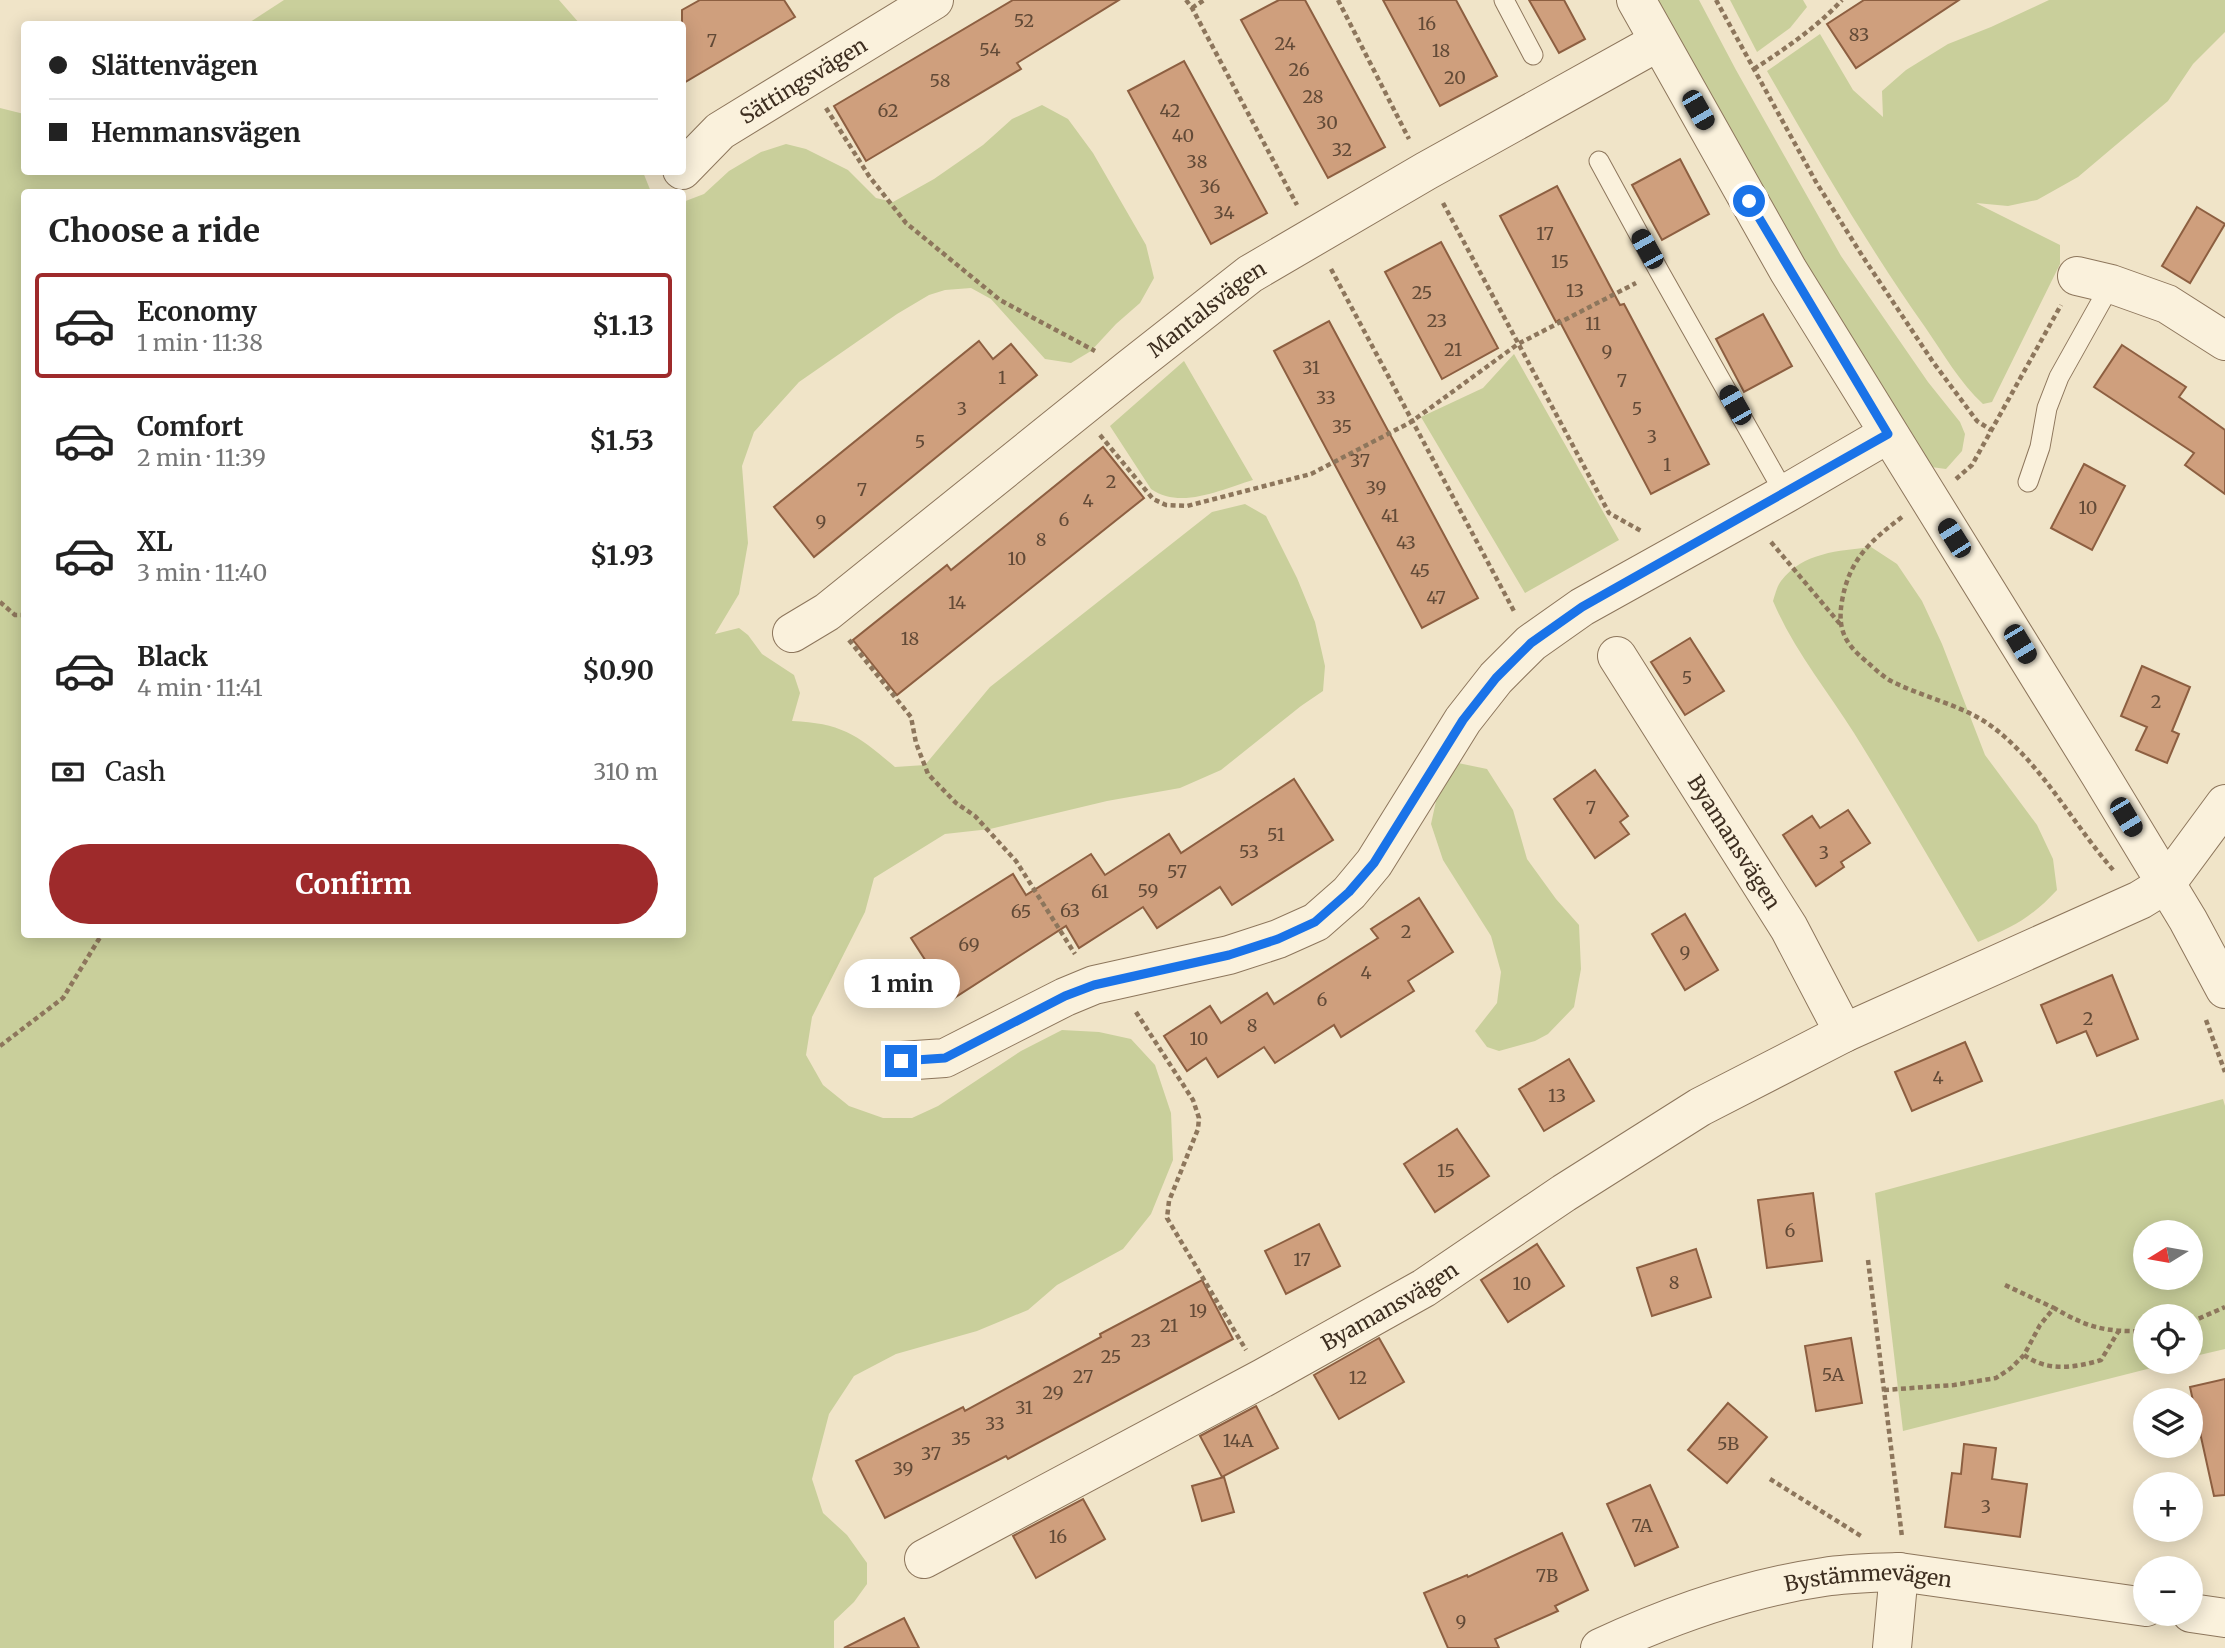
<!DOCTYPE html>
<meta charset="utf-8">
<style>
:root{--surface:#fff;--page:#f2f2f2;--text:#222;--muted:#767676;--line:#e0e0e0;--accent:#9e2a2b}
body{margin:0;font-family:Merriweather,serif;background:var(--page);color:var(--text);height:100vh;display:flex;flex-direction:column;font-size:26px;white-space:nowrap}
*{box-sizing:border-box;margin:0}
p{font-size:23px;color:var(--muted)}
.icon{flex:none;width:38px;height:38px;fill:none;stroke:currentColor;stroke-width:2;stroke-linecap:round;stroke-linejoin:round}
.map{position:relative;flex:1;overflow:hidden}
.side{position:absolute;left:21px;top:189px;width:665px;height:749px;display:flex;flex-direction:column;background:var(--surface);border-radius:7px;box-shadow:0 4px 18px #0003}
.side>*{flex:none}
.banner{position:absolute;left:21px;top:21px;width:665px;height:154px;border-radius:7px;box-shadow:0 4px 18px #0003;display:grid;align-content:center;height:154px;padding:0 28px;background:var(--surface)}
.needle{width:46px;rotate:259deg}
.controls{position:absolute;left:2133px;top:1220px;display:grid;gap:14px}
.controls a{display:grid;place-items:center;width:70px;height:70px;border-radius:50%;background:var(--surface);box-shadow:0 4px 18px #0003;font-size:35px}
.end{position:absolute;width:32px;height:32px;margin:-16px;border:9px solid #1a73e8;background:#fff;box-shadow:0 0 0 4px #fff}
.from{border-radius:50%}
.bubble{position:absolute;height:49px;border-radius:24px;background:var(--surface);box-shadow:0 4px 18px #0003;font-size:23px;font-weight:700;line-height:49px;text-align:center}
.car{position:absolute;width:21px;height:42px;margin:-21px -10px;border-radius:9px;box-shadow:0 0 5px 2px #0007;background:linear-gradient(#222 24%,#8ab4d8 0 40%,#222 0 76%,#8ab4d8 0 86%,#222 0)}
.banner b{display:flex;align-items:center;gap:24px;height:66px;font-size:26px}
.banner b+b{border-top:2px solid var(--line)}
.banner i{width:18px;height:18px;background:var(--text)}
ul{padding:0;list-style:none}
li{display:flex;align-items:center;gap:21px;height:105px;margin:0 14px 10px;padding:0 14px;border:4px solid transparent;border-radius:7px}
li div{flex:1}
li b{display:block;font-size:26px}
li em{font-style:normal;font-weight:700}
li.current{border-color:var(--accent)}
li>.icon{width:63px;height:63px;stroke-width:1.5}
h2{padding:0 28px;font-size:32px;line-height:84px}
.pay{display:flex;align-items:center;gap:18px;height:77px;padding:0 28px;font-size:26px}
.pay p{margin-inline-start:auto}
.button{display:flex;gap:14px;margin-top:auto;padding:14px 28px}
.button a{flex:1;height:80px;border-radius:42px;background:var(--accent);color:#fff;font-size:28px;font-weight:700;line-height:80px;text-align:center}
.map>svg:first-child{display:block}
.green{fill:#c9cf9b;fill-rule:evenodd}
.building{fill:#cf9f7d;stroke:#8d5f41;stroke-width:2}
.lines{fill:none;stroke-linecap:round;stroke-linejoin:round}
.lane-casing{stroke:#8d765c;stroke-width:21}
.street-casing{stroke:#8d765c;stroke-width:40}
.path{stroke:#8d765c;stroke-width:4.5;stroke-dasharray:5 3.5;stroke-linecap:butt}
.lane{stroke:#faf1dc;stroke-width:19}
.street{stroke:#faf1dc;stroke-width:38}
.route{stroke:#1a73e8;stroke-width:9}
.labels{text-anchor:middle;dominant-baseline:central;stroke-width:5;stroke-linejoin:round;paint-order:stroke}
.number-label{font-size:18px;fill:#624a37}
.street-label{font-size:21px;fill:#3d2e20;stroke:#f7eed8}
</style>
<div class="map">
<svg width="2225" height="1648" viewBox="0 0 2225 1648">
<rect width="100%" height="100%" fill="#f0e4c8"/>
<g class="green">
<path d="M284,0H559L580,24H247Z"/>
<path d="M1654,0H1699L1736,70L1841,256L1928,382L1960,422L1965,434L1962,451L1946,469L1931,467L1826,306Z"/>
<path d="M1730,0H1803L1807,7L1790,28L1757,52Z"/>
<path d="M2049,0H2225V32L2193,64L2168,101L2078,177L2037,200L2008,206L1976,203L2060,245V264L1992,402L1983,404C1960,383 1943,353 1925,327C1867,245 1817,158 1767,71L1820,34L1853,90L1883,117L1882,91L1906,70L1948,44L1991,27Z"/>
<path d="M1042,105L1068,119L1093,153L1146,245L1154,278L1140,303L1116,324L1091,351L1071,363L1045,359L991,299L971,288L945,290L929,295L897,314L799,382L754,432L742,466L748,543L739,594L715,634L739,628L748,635L762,654L794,675L800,693L792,721C841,723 858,735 895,767L925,765L990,687L1212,512L1245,504L1266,516L1297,578L1315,622L1325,666L1323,691L1301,706L1221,770L1180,788L1107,801L990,829L945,834L874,878L865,912L812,1017L806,1055L823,1085L849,1106L883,1118H912L938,1106L1021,1051L1062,1030L1099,1032L1131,1039L1155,1065L1171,1113L1173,1160L1151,1214L1123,1249L1057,1285L1028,1310L977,1331L896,1354L854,1376L829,1414L812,1479L823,1513L847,1535L867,1563V1584L854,1602L834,1621V1648H0V108L24,114V172H643L651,192H24V934H682L683,202L704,194L729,171L761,152L786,144L806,149L848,170L876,198L893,202L934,179L983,145L1012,119Z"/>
<path d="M1514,354L1619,540L1525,593L1421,417L1483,388Z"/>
<path d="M1184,361L1253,480C1222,489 1181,510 1151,489L1110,426Z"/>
<path d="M1871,547L1897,564L1922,601L1942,644L1985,755L2037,825L2053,859L2057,890C2031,918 2013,927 1978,942C1937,872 1897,802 1854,733C1827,690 1793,649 1773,601C1775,595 1777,586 1781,581C1803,552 1839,551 1871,547Z"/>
<path d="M1458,763L1487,769L1513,810L1527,859L1556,899L1579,925L1581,969L1574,1007L1548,1034L1535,1041L1499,1051L1487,1047L1475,1031L1497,1003L1501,972L1491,936L1443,860L1431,824L1440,783Z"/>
<path d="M2223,1099L2225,1106V1349L2191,1357V1316H2146V1362H2175L1903,1431L1875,1193ZM2146,1232H2191V1278H2146Z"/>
</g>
<g class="building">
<path d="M700,0H784L795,17L682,84V10Z"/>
<path d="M1013,0H1119L1017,63L1021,69L866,161L834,106Z"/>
<path d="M1279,0H1305L1385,147L1328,178L1241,20Z"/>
<path d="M1383,0H1456L1497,76L1440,106Z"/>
<path d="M1529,0H1564L1585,39L1559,53Z"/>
<path d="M1864,0H1959L1856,68L1827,24Z"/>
<path d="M1184,61L1267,213L1211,244L1128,91Z"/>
<path d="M1680,159L1709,214L1662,240L1632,185Z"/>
<path d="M1557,186L1620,305L1624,304L1709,464L1651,494L1559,320L1556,322L1500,216Z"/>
<path d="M2197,207L2225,224L2190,283L2162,266Z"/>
<path d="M1441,242L1498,348L1442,379L1385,272Z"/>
<path d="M1763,314L1792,366L1744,392L1716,339Z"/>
<path d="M1329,321L1478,598L1422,628L1274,351Z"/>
<path d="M979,341L993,359L1011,344L1037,375L814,557L774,507Z"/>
<path d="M2122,345L2186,387L2179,397L2225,430V494L2185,465L2194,453L2094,387Z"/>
<path d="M1103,447L1144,498L897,695L853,640L947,565L951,570Z"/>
<path d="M2084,464L2125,486L2092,550L2051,528Z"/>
<path d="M1690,638L1724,691L1685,715L1651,662Z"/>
<path d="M2142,666L2190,687L2172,731L2179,734L2167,763L2136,750L2147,727L2121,716Z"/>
<path d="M1595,770L1628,816L1620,822L1629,834L1595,858L1554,799Z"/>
<path d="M1294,779L1333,840L1232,905L1220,887L1157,928L1143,907L1079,948L1066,926L951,1000L911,938L1013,874L1026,895L1091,854L1105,875L1169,834L1181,853Z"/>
<path d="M1848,810L1870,843L1841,862L1844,867L1816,886L1783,835L1812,816L1820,828Z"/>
<path d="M1419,898L1453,952L1408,981L1414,991L1341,1037L1334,1025L1275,1063L1264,1047L1218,1077L1206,1058L1187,1071L1164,1036L1210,1006L1221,1023L1267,993L1274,1004L1378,938L1371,929Z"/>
<path d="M1685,914L1718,970L1685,990L1652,934Z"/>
<path d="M2112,975L2138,1039L2097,1056L2086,1031L2057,1043L2041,1005Z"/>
<path d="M1965,1042L1982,1081L1912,1111L1895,1072Z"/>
<path d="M1569,1059L1594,1101L1544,1131L1519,1089Z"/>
<path d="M1457,1129L1489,1176L1435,1212L1404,1164Z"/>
<path d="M1813,1193L1822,1261L1767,1268L1758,1200Z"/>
<path d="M1319,1224L1340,1266L1286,1294L1265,1251Z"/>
<path d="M1537,1244L1564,1286L1508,1322L1481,1280Z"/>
<path d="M1696,1249L1711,1297L1652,1316L1637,1268Z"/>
<path d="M1202,1280L1233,1339L1008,1459L1006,1456L885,1518L856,1461L963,1407L965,1411L1101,1337L1100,1334Z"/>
<path d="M1379,1338L1404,1382L1339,1419L1314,1375Z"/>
<path d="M1851,1338L1862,1403L1816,1411L1805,1346Z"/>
<path d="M2225,1379V1495L2214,1496L2190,1387Z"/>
<path d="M1728,1403L1767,1437L1727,1483L1688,1450Z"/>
<path d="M1256,1406L1278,1448L1222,1477L1200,1436Z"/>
<path d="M1964,1444L1996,1448L1992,1479L2027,1484L2020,1537L1945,1527L1952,1473L1961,1474Z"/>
<path d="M1224,1477L1234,1512L1202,1521L1192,1486Z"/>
<path d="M1650,1485L1678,1547L1635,1566L1607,1504Z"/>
<path d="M1083,1499L1105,1539L1036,1578L1013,1536Z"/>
<path d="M1562,1533L1588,1590L1555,1606L1558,1611L1495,1639L1499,1648H1448L1424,1593L1467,1575L1468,1577Z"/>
<path d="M904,1618L919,1648H844Z"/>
</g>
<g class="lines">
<defs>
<g id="lane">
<path d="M1504,0L1533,55"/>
<path d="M1599,161L1659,271L1785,494"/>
<path d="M2028,482L2040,447L2047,408L2059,377L2111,284"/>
</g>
<g id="street">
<path d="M1636,0L1788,270L2099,773L2188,920L2225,989"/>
<path id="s1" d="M682,170L720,131L934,0"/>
<path d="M2077,276L2111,284L2167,304L2225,341"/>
<path id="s2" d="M792,633L827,612L1129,369L1250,274L1426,171L1658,42"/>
<path id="s3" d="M1617,656L1789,928L1844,1033"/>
<path d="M901,1061L945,1058L1065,997L1094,985L1229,955L1278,939L1316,922L1349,893L1374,863L1463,720L1496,678L1531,643L1582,607L1785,494L1888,434"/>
<path id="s4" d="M924,1559L1263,1378L1424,1288L1564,1193L1700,1107L1844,1033L2140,900L2166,884L2225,804"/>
<path d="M2191,1613L2225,1618"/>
<path id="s5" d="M1600,1648C1671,1615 1747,1588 1824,1577C1849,1573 1874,1573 1899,1572L2146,1607"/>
<path d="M1892,1648L1899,1572"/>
</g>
</defs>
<use href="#lane" class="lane-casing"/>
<use href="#street" class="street-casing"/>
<g class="path">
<path d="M1186,0L1192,8L1297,205"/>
<path d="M1338,0L1409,139"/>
<path d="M1716,0L1816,182L1863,257L1933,362L1977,421L1991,430"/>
<path d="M1192,8L1204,0"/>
<path d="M1754,69C1786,48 1816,28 1842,0"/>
<path d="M826,108L869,176L906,223L1000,300L1095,351"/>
<path d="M1443,203L1609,513L1643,532"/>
<path d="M1331,269L1515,613"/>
<path d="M1100,435L1153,499L1166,505L1187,506L1311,474L1411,422L1518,344L1636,283"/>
<path d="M1956,479L1972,465L2061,305"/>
<path d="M1902,517C1870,541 1849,560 1842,601C1837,629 1845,644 1866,661C1874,668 1882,676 1891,681C1924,698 1964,705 1994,728C2043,766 2073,824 2114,871"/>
<path d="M1771,542L1840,624"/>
<path d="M0,602L15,615H24"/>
<path d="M849,640L911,717L916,743L928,774L956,803L975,816L1016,861L1075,954"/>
<path d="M1136,1012L1193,1100L1199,1118L1198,1129L1169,1201L1167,1218L1246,1350"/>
<path d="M2206,1020L2225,1072"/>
<path d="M0,1046L63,998L102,934"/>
<path d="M1868,1260L1902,1537"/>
<path d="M2005,1285L2054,1308"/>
<path d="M2191,1322L2225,1307"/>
<path d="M2024,1355C2048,1372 2074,1368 2101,1360L2118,1332"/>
<path d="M1884,1390L1954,1385L1996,1378L2011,1368L2024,1355L2040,1325L2054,1308C2089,1328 2104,1332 2146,1331"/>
<path d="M1770,1479L1861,1536"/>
</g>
<use href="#lane" class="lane"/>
<use href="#street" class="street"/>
</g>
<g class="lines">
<path class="route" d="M901,1061L945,1058L1065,996L1094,985L1229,955L1278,939L1315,922L1349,892L1374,863L1463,720L1496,678L1531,643L1582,607L1888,434L1749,201"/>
</g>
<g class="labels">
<g class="number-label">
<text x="1024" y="20">52</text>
<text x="1427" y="23">16</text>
<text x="1859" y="34">83</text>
<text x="712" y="40">7</text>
<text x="1285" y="43">24</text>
<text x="990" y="49">54</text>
<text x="1441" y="50">18</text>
<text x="1299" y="69">26</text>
<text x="1455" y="77">20</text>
<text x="940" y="80">58</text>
<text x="1313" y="96">28</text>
<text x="888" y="110">62</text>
<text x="1170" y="110">42</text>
<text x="1327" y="122">30</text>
<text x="1183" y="135">40</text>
<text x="1342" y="149">32</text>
<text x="1197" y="161">38</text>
<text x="1210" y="186">36</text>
<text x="1224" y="212">34</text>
<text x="1545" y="233">17</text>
<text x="1560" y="261">15</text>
<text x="1575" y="290">13</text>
<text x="1422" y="292">25</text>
<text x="1437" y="320">23</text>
<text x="1593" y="323">11</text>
<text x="1453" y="349">21</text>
<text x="1607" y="351">9</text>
<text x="1311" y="367">31</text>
<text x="1002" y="377">1</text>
<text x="1622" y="380">7</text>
<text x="1326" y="397">33</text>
<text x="962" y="408">3</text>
<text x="1637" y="408">5</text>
<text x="1342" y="426">35</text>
<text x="1652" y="436">3</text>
<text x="920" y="441">5</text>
<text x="1360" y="460">37</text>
<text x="1667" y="464">1</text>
<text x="1111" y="481">2</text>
<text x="1376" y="487">39</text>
<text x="862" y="489">7</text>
<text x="1088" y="500">4</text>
<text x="2088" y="507">10</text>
<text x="1390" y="515">41</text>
<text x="1064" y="519">6</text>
<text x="821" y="521">9</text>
<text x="1041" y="539">8</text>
<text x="1406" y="542">43</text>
<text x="1017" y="558">10</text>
<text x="1420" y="570">45</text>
<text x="1436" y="597">47</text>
<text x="957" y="602">14</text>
<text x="910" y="638">18</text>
<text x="1687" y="677">5</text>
<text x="2156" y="701">2</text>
<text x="1591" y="807">7</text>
<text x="1276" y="834">51</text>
<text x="1249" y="851">53</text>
<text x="1824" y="852">3</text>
<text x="1177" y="871">57</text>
<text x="1148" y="890">59</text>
<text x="1100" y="891">61</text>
<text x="1070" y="910">63</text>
<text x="1021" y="911">65</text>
<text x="1406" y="931">2</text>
<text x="969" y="944">69</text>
<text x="1685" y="952">9</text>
<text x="1366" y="972">4</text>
<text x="1322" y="999">6</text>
<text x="2088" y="1018">2</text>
<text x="1252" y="1025">8</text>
<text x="1199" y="1038">10</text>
<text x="1938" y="1077">4</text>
<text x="1557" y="1095">13</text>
<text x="1446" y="1170">15</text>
<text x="1790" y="1230">6</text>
<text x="1302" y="1259">17</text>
<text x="1674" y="1282">8</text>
<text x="1522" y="1283">10</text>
<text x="1198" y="1310">19</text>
<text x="1169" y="1325">21</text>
<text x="1141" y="1340">23</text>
<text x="1111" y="1356">25</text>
<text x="1833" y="1374">5A</text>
<text x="1083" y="1376">27</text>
<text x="1358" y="1377">12</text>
<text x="1053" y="1392">29</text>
<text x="1024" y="1407">31</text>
<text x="995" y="1423">33</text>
<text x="961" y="1438">35</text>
<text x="1238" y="1440">14A</text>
<text x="1728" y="1443">5B</text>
<text x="931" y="1453">37</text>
<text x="903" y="1468">39</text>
<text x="1986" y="1506">3</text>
<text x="1642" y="1525">7A</text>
<text x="1058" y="1536">16</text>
<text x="1547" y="1575">7B</text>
<text x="1461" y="1621">9</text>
</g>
<g class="street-label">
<text stroke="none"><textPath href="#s1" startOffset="152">Sättingsvägen</textPath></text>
<text stroke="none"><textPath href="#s2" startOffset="527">Mantalsvägen</textPath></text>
<text stroke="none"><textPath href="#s3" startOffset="220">Byamansvägen</textPath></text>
<text stroke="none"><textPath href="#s4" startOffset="530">Byamansvägen</textPath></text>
<text stroke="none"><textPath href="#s5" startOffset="280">Bystämmevägen</textPath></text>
</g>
</g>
</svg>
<div class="controls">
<a><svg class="needle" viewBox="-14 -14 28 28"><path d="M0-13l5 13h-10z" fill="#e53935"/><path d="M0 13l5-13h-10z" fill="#767676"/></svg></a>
<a><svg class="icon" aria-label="locate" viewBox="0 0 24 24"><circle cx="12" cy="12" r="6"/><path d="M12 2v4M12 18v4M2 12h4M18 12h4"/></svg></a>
<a><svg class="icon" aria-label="layers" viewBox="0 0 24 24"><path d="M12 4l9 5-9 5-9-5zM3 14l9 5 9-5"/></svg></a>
<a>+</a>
<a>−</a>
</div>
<i class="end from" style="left:1749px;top:201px"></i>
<i class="end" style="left:901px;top:1061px"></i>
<div class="bubble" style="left:844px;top:959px;width:116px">1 min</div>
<i class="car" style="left:1698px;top:110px;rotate:150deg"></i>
<i class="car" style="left:1647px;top:249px;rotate:331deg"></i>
<i class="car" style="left:1735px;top:405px;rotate:330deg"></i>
<i class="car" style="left:1954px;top:538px;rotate:328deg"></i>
<i class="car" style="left:2020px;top:644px;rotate:149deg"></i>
<i class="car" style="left:2126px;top:817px;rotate:149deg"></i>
<div class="banner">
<b><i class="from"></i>Slättenvägen</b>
<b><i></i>Hemmansvägen</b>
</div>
<section class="side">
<h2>Choose a ride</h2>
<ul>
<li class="current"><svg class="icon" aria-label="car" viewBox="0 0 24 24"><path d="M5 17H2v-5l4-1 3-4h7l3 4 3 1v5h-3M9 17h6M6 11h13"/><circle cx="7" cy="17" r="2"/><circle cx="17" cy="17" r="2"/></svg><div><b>Economy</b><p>1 min · 11:38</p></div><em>$1.13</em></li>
<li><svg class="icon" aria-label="car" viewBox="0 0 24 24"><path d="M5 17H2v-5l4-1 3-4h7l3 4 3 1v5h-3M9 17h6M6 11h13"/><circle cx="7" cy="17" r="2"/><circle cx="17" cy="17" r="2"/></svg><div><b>Comfort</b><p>2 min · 11:39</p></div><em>$1.53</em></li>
<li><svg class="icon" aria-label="car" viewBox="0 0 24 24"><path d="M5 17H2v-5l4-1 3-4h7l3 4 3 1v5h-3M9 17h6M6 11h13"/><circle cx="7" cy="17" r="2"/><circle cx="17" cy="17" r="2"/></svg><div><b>XL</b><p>3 min · 11:40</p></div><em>$1.93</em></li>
<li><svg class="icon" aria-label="car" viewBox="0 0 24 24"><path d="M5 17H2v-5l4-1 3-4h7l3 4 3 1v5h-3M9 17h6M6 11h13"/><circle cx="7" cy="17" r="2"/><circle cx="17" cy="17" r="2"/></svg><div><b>Black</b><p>4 min · 11:41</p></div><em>$0.90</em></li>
</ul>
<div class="pay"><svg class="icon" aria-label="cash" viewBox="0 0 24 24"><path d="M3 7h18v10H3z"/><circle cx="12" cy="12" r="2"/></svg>Cash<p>310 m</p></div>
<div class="button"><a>Confirm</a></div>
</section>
</div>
